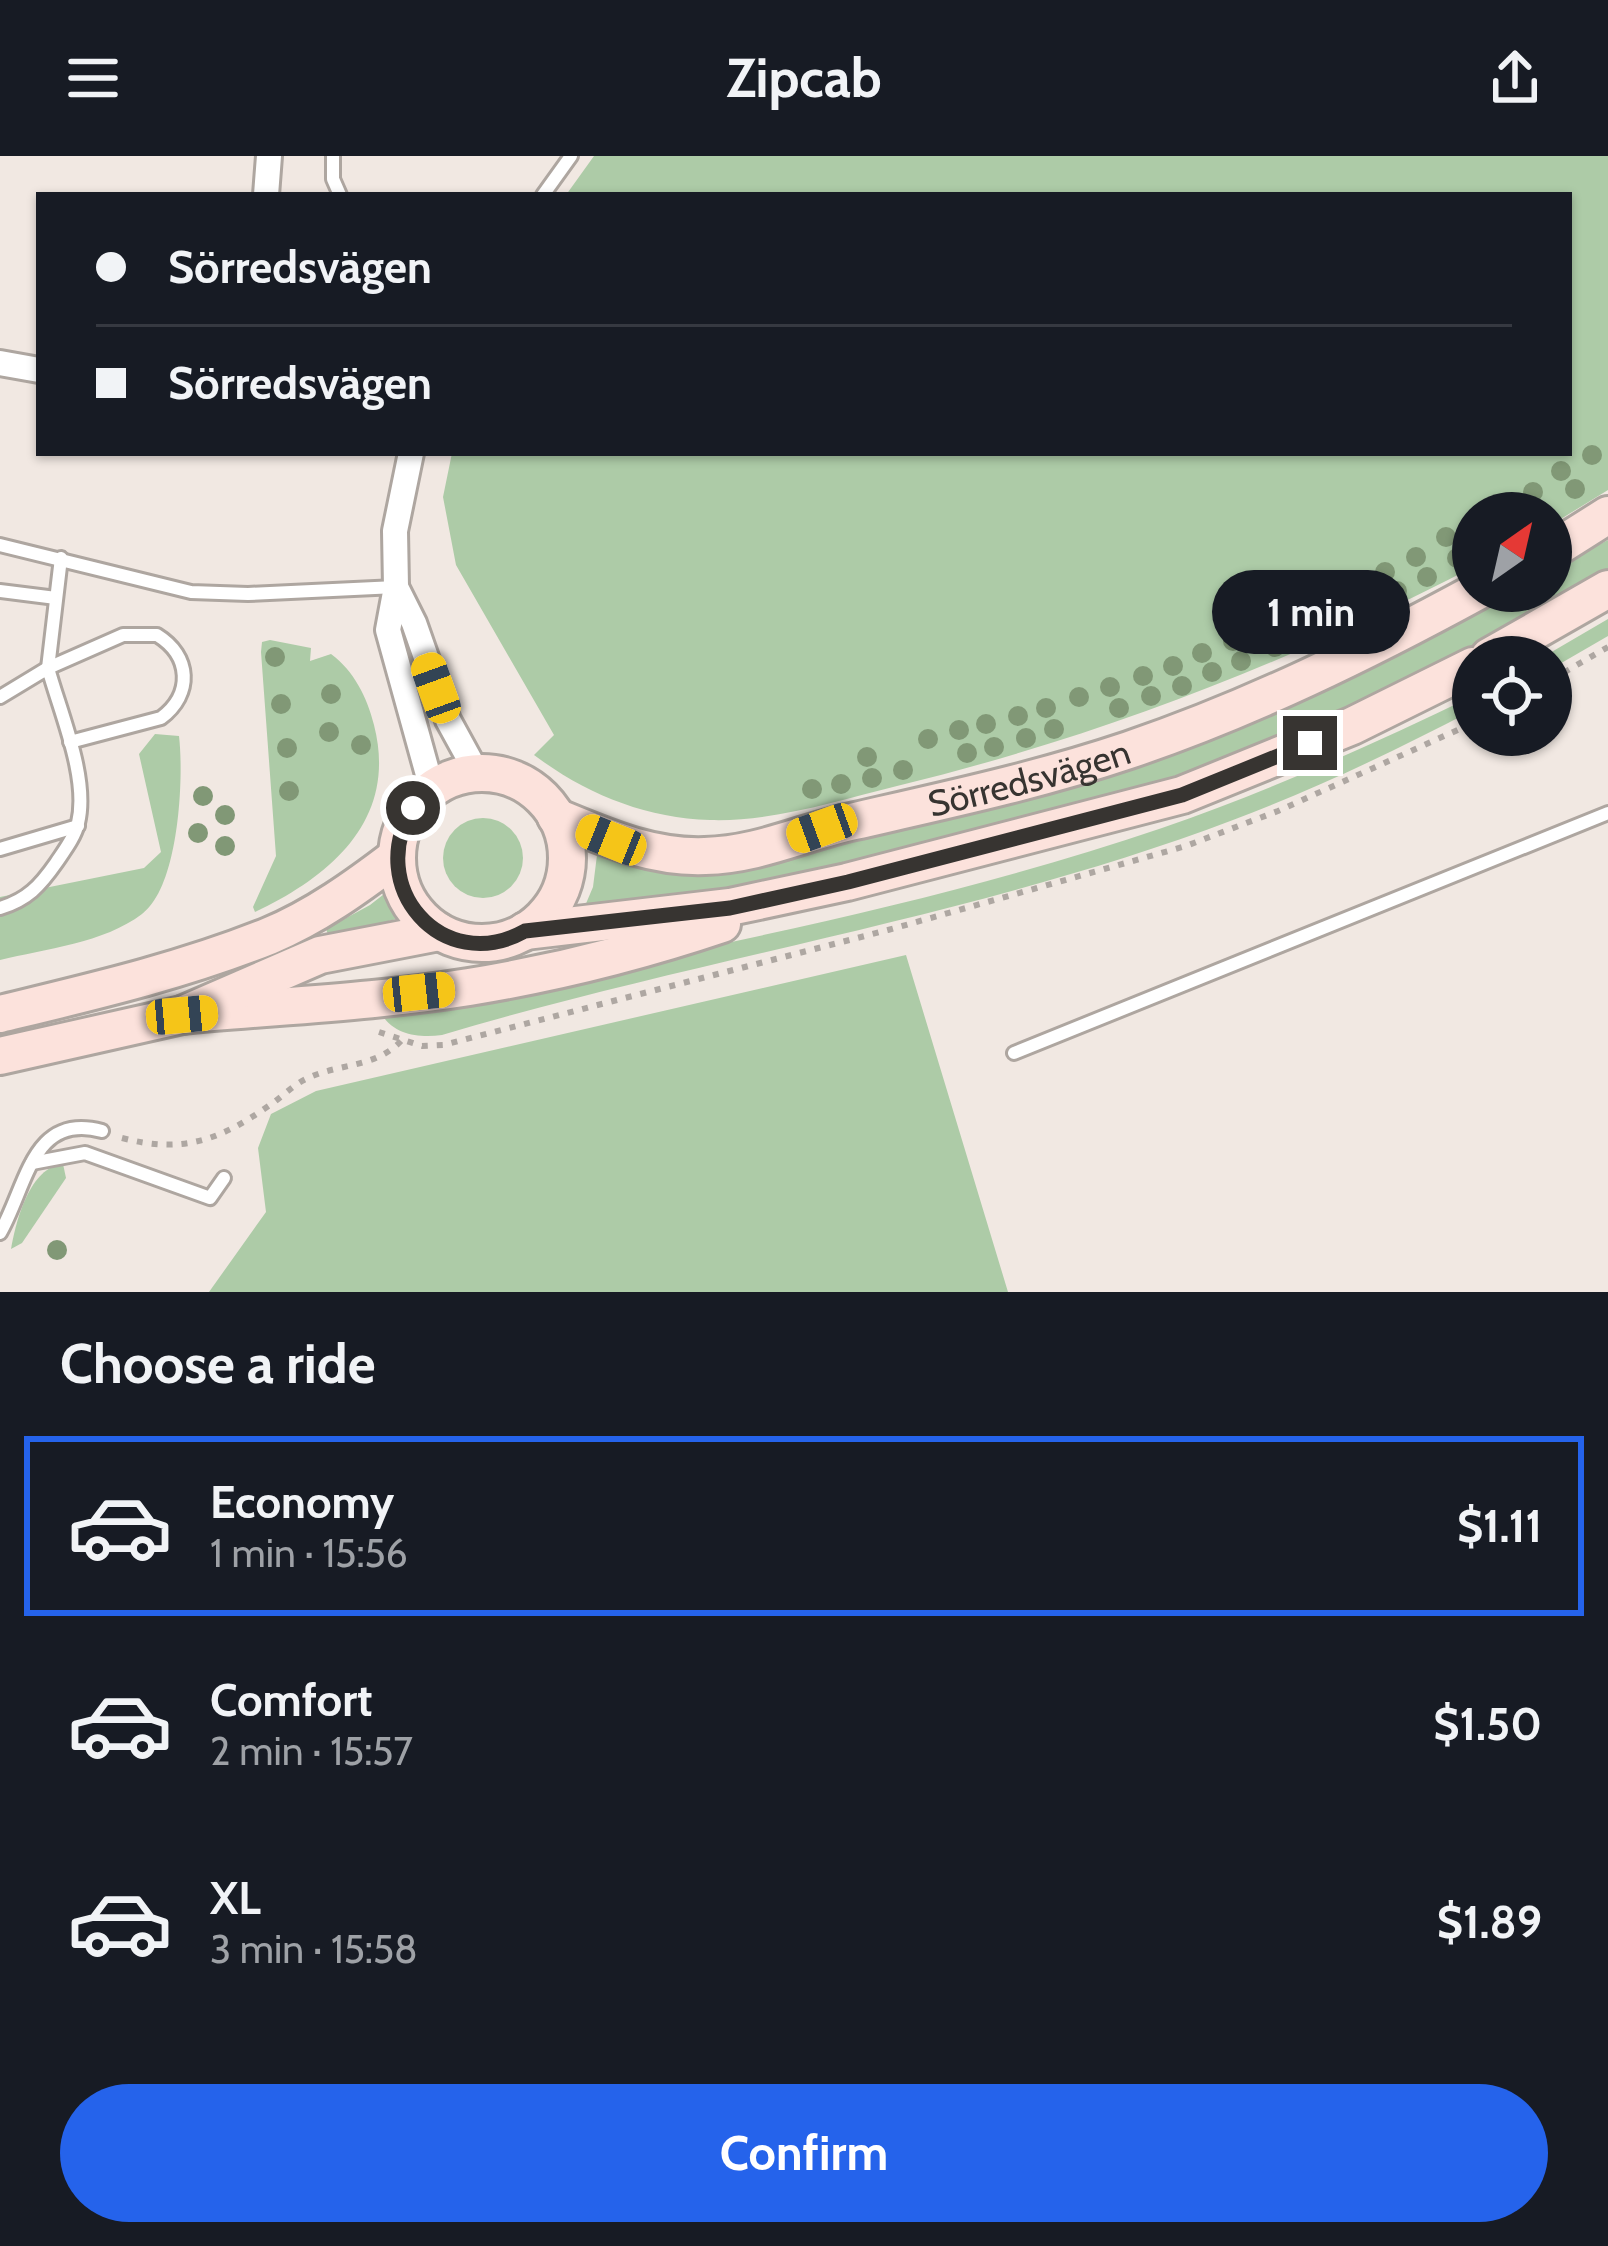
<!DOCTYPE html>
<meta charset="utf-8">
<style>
:root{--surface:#171b24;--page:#20242c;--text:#f1f3f6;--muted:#9ea1a6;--line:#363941;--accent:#2563eb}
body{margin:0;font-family:Cabin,sans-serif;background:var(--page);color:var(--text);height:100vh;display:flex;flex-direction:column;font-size:45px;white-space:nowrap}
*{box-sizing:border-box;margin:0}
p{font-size:39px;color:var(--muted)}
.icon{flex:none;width:66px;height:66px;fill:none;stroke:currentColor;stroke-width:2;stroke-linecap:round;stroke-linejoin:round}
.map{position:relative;height:1136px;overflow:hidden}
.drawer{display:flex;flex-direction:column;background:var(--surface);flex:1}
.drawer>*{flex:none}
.hud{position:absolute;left:36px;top:36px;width:1536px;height:264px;border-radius:0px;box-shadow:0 3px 9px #0004;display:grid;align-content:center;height:264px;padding:0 60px;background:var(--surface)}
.needle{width:78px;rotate:34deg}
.tools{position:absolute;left:1452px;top:336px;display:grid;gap:24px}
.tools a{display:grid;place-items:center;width:120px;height:120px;border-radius:50%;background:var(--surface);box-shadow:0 3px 9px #0004;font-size:60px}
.end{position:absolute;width:54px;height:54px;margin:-27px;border:15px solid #373431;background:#fff;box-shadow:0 0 0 6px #fff}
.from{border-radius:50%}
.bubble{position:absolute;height:84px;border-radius:42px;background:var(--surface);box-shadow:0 3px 9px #0004;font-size:39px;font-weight:700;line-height:84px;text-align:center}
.car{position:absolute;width:36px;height:72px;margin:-36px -18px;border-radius:15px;box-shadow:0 0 9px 3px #0007;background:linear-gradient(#f5c518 24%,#345 0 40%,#f5c518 0 76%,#345 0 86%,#f5c518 0)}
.hud b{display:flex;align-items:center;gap:42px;height:114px;font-size:45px}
.hud b+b{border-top:3px solid var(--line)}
.hud i{width:30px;height:30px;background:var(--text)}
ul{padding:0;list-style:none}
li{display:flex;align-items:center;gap:36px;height:180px;margin:0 24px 18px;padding:0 36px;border:6px solid transparent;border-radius:0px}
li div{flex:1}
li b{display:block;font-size:45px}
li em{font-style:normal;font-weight:700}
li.current{border-color:var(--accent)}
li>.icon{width:108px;height:108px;stroke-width:1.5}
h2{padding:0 60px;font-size:54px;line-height:144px}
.primary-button{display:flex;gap:24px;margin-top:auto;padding:24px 60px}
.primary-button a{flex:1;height:138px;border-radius:72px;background:var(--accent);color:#fff;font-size:48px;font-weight:700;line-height:138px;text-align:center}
header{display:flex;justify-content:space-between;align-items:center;height:156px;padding:0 60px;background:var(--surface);font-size:54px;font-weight:700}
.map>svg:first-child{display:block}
.green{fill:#adcba7}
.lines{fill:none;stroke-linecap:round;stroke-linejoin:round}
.lane-casing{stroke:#aea6a0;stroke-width:18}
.street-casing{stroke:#aea6a0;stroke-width:30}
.secondary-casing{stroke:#aea6a0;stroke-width:42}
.path{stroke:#aea7a2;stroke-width:6;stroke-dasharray:6 9;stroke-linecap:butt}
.lane{stroke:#fff;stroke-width:12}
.street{stroke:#fff;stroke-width:24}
.secondary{stroke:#fce2dc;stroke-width:36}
.tree{fill:#819876}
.route{stroke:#373431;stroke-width:15}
.labels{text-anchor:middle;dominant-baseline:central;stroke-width:12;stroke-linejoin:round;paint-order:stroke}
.street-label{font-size:36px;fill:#373431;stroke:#fff}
</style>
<header><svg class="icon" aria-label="menu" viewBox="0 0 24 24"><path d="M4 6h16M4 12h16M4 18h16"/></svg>Zipcab<svg class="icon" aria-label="share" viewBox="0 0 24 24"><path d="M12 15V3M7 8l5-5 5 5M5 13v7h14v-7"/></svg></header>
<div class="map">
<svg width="1608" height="1136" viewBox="0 0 1608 1136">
<rect width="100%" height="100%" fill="#f1e8e2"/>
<g class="green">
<path d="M594,0H1608V334L1551,369V357H1473V411C1289,507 1099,581 897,630C836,645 773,666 710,664C645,662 586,638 534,599L554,579L456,409L443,341L452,297H1569V39H566Z"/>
<path d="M1608,384V412C1359,569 1093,660 807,724C734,741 657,746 582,757L593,731L597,699L645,711L836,688L914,669L1366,512L1514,435H1551V414Z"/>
<path d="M1608,463V480L1551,513V501H1543Z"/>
<path d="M270,484L311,492L310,505L331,498C354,515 367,541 374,569C398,662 333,719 255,756L253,751L276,700L261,496L262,486Z"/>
<path d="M1473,540V554C1395,595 1315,633 1233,664C977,761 703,801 442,879C419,882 393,879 381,857C643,803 909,758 1162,672C1269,635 1372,589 1473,540Z"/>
<path d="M155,578L179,580C184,622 179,731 142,758C104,787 45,793 0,804V741L144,712L161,696L139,598Z"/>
<circle cx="483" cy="702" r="40"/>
<path d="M397,728L411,759L329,781L326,773L370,749Z"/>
<path d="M906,799L1008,1136H209L266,1056L258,992L271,958L316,935Z"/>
<path d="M63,1008L66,1022L22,1087L11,1093C16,1064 30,1011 63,1008Z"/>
</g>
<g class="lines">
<defs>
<g id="lane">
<path d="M333,0V23L340,39"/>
<path d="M543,39L571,0"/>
<path d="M0,389L191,436L248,438L396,431"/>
<path d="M0,435L56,442"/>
<path d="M48,512L123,479H157C191,500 193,538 161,562L70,586"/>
<path d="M48,512L61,402"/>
<path d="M0,541L48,512C60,556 89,622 78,667C75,681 64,695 56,707C40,730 27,744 0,752"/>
<path d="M0,693L78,670"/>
<path d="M1014,897L1608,657"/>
<path d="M32,1007L85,997L210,1042L224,1022"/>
<path d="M0,1077C27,1030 32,956 102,975"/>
</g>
<g id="street">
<path d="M266,39L269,0"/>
<path d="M0,207L39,214"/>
<path d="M411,297L395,375L396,431L388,474L432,633"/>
<path d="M396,431L414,467L448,564L477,617"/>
</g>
<g id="secondary">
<path d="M1551,395L1608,359"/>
<path d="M1489,501L1608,433"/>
<circle cx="482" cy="702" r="85"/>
<path id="s1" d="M556,661C605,681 651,702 705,700C758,699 804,676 855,665C947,644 1040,624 1129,594C1250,553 1366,496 1478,435"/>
<path d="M525,775L730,751L847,726L1182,639L1352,570L1473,510"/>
<path d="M0,858C91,836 182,815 269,780C315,761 358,730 396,701"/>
<path d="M182,859C278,850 375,846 469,831C555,817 639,796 722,768"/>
<path d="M0,900L182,859L320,799L439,776"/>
</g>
</defs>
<use href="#lane" class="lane-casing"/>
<use href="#street" class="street-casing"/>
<use href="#secondary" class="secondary-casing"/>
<g class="path">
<path d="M1551,524L1608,491"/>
<path d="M379,876L422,890L443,889L888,774L1186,690L1278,655L1473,567"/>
<path d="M122,982C183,998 220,984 270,949C282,941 294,928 308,922C340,907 375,912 401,885"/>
</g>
<use href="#lane" class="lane"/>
<use href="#street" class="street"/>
<use href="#secondary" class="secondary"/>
</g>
<g class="tree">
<circle cx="1592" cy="299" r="10"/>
<circle cx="1561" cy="315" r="10"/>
<circle cx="1575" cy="333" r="10"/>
<circle cx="1533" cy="336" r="10"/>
<circle cx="1446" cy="381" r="10"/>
<circle cx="1416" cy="401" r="10"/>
<circle cx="1457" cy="402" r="10"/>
<circle cx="1385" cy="416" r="10"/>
<circle cx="1427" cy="421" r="10"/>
<circle cx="1356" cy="430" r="10"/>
<circle cx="1397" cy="435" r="10"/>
<circle cx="1323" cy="445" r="10"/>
<circle cx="1366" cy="449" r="10"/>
<circle cx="1295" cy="459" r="10"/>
<circle cx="1334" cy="465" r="10"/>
<circle cx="1267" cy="471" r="10"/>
<circle cx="1304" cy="479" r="10"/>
<circle cx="1233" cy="485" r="10"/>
<circle cx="1275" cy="491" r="10"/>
<circle cx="1202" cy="497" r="10"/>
<circle cx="275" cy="501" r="10"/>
<circle cx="1241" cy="505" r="10"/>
<circle cx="1173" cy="510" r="10"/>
<circle cx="1212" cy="516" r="10"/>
<circle cx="1143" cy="520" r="10"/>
<circle cx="1182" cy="530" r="10"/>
<circle cx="1110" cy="531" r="10"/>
<circle cx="331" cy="538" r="10"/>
<circle cx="1151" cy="540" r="10"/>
<circle cx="1079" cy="541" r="10"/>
<circle cx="281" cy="548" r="10"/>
<circle cx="1046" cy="552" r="10"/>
<circle cx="1119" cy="552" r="10"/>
<circle cx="1018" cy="560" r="10"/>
<circle cx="986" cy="568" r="10"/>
<circle cx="1054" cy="573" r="10"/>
<circle cx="959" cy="574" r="10"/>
<circle cx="329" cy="576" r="10"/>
<circle cx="1026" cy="582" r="10"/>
<circle cx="928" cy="583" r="10"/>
<circle cx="361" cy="589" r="10"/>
<circle cx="994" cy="591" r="10"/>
<circle cx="287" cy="592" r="10"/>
<circle cx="967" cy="597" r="10"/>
<circle cx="867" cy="601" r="10"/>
<circle cx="903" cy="614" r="10"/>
<circle cx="872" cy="622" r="10"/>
<circle cx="841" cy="628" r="10"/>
<circle cx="812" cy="633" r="10"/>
<circle cx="289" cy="635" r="10"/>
<circle cx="203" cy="640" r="10"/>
<circle cx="225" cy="659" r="10"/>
<circle cx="198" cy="677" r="10"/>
<circle cx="225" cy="690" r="10"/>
<circle cx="57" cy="1094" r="10"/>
</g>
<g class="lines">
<path class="route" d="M413,652C364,730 442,821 525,775L730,752L848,726L1182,639L1310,587"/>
</g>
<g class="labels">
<g class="street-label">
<text stroke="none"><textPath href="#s1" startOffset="489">Sörredsvägen</textPath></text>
</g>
</g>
</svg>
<div class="tools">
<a><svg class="needle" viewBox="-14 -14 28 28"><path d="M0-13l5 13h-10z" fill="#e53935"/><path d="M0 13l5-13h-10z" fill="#9ea1a6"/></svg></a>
<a><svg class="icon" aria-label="locate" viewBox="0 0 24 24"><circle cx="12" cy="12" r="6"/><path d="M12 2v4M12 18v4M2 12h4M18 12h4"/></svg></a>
</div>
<i class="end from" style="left:413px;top:652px"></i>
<i class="end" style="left:1310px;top:587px"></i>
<div class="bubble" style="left:1212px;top:414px;width:198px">1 min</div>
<i class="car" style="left:436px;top:532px;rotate:340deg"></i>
<i class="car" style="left:822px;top:672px;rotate:250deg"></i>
<i class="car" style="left:611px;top:684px;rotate:292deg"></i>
<i class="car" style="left:419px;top:836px;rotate:84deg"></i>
<i class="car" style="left:182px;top:859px;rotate:85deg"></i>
<div class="hud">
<b><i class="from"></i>Sörredsvägen</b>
<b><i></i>Sörredsvägen</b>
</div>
</div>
<section class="drawer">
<h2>Choose a ride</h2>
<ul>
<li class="current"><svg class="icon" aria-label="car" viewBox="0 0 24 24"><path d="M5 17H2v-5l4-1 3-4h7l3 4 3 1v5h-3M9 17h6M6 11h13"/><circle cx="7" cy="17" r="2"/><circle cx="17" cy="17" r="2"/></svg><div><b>Economy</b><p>1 min · 15:56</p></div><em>$1.11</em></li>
<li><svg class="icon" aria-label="car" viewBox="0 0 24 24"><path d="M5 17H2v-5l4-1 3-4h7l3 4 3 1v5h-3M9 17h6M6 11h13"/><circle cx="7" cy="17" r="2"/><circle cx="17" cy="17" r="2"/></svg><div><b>Comfort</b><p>2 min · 15:57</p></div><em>$1.50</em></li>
<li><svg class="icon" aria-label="car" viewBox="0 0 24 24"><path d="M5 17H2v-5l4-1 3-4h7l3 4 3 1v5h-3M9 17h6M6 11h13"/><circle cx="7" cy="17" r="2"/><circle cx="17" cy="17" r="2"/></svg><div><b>XL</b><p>3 min · 15:58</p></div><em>$1.89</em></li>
</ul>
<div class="primary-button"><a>Confirm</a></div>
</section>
